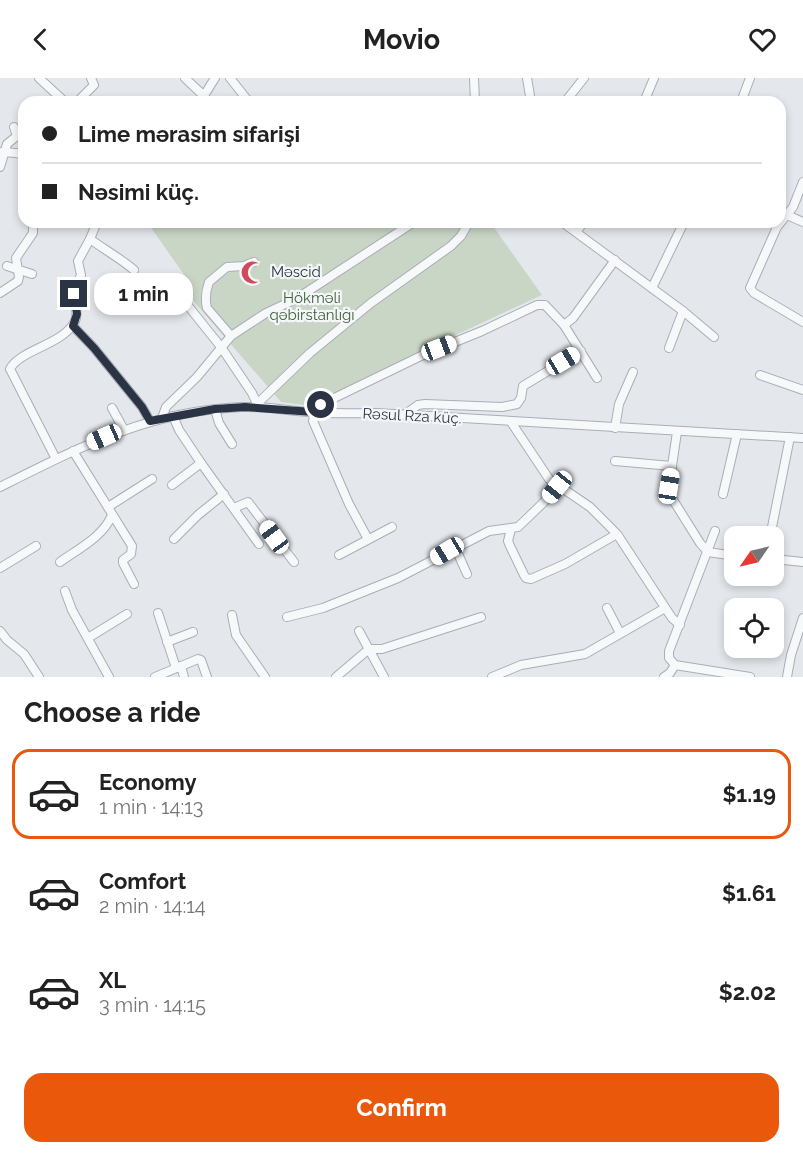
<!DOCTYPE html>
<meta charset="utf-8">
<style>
:root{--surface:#fff;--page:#f2f2f2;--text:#222;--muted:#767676;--line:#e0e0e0;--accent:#ea580c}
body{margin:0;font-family:Raleway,sans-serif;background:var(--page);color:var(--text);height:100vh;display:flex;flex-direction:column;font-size:22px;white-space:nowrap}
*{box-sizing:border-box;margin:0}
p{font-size:20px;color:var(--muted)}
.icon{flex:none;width:33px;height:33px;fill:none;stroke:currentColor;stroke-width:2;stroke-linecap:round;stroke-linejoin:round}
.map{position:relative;height:599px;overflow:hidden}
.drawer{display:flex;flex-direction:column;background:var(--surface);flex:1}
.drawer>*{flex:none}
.banner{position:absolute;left:18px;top:18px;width:768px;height:132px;border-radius:18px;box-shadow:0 3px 9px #0003;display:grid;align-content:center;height:132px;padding:0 24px;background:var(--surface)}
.needle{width:39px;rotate:236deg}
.buttons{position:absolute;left:724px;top:448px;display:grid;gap:12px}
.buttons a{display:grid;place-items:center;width:60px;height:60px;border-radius:12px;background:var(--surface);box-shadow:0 3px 9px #0003;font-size:30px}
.end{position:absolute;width:27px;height:27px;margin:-14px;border:8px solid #2b3445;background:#fff;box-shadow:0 0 0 3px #fff}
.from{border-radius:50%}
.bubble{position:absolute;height:42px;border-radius:18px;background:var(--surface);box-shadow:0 3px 9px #0003;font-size:20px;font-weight:700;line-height:42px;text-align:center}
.car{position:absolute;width:18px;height:36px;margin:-18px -9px;border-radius:8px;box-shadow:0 0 4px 2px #0007;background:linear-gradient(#fff 24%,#345 0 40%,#fff 0 76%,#345 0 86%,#fff 0)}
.banner b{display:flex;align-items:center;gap:21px;height:57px;font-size:22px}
.banner b+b{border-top:2px solid var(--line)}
.banner i{width:15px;height:15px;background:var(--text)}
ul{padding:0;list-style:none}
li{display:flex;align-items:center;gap:18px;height:90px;margin:0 12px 9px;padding:0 12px;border:3px solid transparent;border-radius:18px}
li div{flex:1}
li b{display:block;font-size:22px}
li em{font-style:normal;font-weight:700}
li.current{border-color:var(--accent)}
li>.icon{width:54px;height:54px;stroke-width:1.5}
h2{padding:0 24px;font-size:27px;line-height:72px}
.cta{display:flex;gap:12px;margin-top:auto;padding:12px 24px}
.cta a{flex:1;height:69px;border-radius:18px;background:var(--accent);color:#fff;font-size:24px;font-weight:700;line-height:69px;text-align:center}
header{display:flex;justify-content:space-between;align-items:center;height:78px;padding:0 24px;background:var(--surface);font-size:27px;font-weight:700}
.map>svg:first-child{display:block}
.green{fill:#c9d6c5}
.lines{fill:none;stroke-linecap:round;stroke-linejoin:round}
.minor-casing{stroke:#a9aeb7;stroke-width:10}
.minor{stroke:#f7f8fa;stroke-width:8}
.route{stroke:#2b3445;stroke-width:8}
.labels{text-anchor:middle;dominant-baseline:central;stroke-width:4.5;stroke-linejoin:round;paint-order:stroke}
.poi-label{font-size:15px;fill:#2b3445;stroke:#f4f6f9;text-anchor:start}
.park-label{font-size:15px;fill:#3f6138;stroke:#f4f6f9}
.street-label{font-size:15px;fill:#2b3445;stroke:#f4f6f9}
</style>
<header><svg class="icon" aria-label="back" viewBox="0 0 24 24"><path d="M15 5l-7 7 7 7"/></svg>Movio<svg class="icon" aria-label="heart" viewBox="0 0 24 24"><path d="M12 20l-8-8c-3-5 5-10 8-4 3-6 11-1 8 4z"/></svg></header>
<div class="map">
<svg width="803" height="599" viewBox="0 0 803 599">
<rect width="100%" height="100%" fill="#e4e7ec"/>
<path class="green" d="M147,144H490L542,217L430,269L329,319L323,312L312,315L314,326L311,328L281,324L183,211L185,198Z"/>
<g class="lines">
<defs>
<g id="minor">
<path d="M39,0L65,24"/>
<path d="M185,0L204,18"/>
<path d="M230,0L249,24"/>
<path d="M474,0L475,24"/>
<path d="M527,0L531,24"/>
<path d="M77,24L94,7L91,0"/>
<path d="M200,24L215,0"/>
<path d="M565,24L584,0"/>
<path d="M644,24L654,0"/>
<path d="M741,24L750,0"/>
<path d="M780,44L781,42"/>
<path d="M2,74L16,75L24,77"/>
<path d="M0,89L7,66L17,58L14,49"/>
<path d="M803,104L793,129L777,149L750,210L754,215L803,244"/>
<path d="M780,134L803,144"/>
<path d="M562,144L683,233L714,259"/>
<path d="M576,154L584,144"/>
<path d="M90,161C105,172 120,180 134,192"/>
<path d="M7,188L32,196"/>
<path d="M652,210L684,144"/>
<path d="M177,214L221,269L252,315L258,328"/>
<path d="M0,215L18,203L19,199L16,180L33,155V144"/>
<path d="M564,247L597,300"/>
<path d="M73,248L94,270L142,329L150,343"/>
<path d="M231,258L207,230C205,222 206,212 209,204L227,189L244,188L254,184"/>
<path d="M669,270L683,233"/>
<path d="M760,297L803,312"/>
<path d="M258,325L310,275L371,225L451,168L461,158L469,144"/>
<path d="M112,330L124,352"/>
<path d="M215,331L219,345L232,366"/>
<path d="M404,337L418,327L425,326L502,329L517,326L521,320L523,308L581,273"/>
<path d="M173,338L179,352L201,385L259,466"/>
<path d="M162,340L166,329L197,299L231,258L266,235L296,221L414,144"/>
<path d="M511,344L549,401L590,429L617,456L672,540L680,547"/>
<path d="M615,350L619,326L633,294"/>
<path d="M677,354L669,408L670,417L700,465L708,474L735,478"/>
<path d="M73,373L132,468L131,476L123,482V485L134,506"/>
<path d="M56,381L10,291C20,272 61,267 74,245C80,235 73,225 74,214C75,207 79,202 81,197L78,183L90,161L97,144"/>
<path d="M615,383L672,388"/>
<path d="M172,407L201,385"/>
<path d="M0,409C82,368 149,333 242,329C265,328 288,333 311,334C333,336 354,335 376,335L803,360"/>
<path d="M723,416L737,356"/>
<path d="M108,429L152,401"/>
<path d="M234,430L248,424L294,484"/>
<path d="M511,451L508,463L510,468L524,497L526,500L531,501L565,486L617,456"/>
<path d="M715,453L669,573V580L675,587L750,599"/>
<path d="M770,459L790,359"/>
<path d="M174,461L198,437L224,416"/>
<path d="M368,461L349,426L313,343L315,331L326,324L423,277L482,253L537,227H545L564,247L573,240L615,182"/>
<path d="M455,469L467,496"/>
<path d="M339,477L392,449"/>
<path d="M774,481L803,484"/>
<path d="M60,484C78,471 103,459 112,437"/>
<path d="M0,490L36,468"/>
<path d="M65,513L72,532L109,599"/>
<path d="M607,530L620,555"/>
<path d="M158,535L176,590"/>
<path d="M232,537L236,557L265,599"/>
<path d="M287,539L323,530L398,500L489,453L518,449L544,424L557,409"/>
<path d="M0,553L7,562L24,576L39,599"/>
<path d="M359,553L384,599"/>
<path d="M88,560L127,536"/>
<path d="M167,564L193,554"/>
<path d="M181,588L184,599"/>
<path d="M155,599L198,581L201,582L207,599"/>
<path d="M336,599L369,571H382L481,539"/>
<path d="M492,599L521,587L585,576L665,530"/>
<path d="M664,599L670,595L675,587"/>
<path d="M787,599L791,577L803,540"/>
</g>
</defs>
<use href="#minor" class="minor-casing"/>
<use href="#minor" class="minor"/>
</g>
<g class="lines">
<path class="route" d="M74,216L77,236L73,248L94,270L142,329L150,343L215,331L245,329L313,334L321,327"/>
</g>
<defs>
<symbol id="mosque-bare" viewBox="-9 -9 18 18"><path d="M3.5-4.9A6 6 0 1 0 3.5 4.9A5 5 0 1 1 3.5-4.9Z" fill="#d1495b" stroke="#f4f6f9" stroke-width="2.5" paint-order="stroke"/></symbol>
</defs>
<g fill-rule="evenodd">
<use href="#mosque-bare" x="236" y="178" width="33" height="33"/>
</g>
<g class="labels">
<g class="poi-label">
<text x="271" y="194">Məscid</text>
</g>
<g class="park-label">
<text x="312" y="220">Hökməli<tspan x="312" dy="17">qəbirstanlığı</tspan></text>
</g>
<g class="street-label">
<text transform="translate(412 338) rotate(3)">Rəsul Rza küç.</text>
</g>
</g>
</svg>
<div class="buttons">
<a><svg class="needle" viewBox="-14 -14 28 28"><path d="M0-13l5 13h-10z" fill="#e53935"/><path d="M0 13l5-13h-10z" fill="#767676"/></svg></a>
<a><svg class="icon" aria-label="locate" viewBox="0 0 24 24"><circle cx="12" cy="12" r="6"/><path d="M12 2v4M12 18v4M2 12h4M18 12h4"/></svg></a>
</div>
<i class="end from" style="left:321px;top:327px"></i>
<i class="end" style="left:74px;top:216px"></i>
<div class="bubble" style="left:94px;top:195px;width:99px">1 min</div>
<i class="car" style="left:439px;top:270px;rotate:69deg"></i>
<i class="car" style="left:563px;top:283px;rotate:59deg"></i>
<i class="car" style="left:104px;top:359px;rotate:246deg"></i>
<i class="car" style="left:669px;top:408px;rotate:9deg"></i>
<i class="car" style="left:557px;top:409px;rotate:219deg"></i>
<i class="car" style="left:274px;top:459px;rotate:324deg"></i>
<i class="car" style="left:447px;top:473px;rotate:239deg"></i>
<div class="banner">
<b><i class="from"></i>Lime mərasim sifarişi</b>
<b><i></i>Nəsimi küç.</b>
</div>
</div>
<section class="drawer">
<h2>Choose a ride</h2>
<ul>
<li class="current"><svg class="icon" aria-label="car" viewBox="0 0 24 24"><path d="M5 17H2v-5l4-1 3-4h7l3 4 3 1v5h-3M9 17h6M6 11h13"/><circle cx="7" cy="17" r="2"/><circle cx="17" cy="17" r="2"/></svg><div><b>Economy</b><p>1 min · 14:13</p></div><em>$1.19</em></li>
<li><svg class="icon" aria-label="car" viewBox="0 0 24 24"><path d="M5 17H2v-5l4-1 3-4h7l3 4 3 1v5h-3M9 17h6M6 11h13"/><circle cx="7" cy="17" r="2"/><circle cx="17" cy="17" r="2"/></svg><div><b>Comfort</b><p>2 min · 14:14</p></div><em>$1.61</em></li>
<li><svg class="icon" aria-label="car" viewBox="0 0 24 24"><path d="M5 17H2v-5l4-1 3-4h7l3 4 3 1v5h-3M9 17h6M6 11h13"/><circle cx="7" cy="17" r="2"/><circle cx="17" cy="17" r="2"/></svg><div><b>XL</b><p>3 min · 14:15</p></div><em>$2.02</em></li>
</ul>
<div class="cta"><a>Confirm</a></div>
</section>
